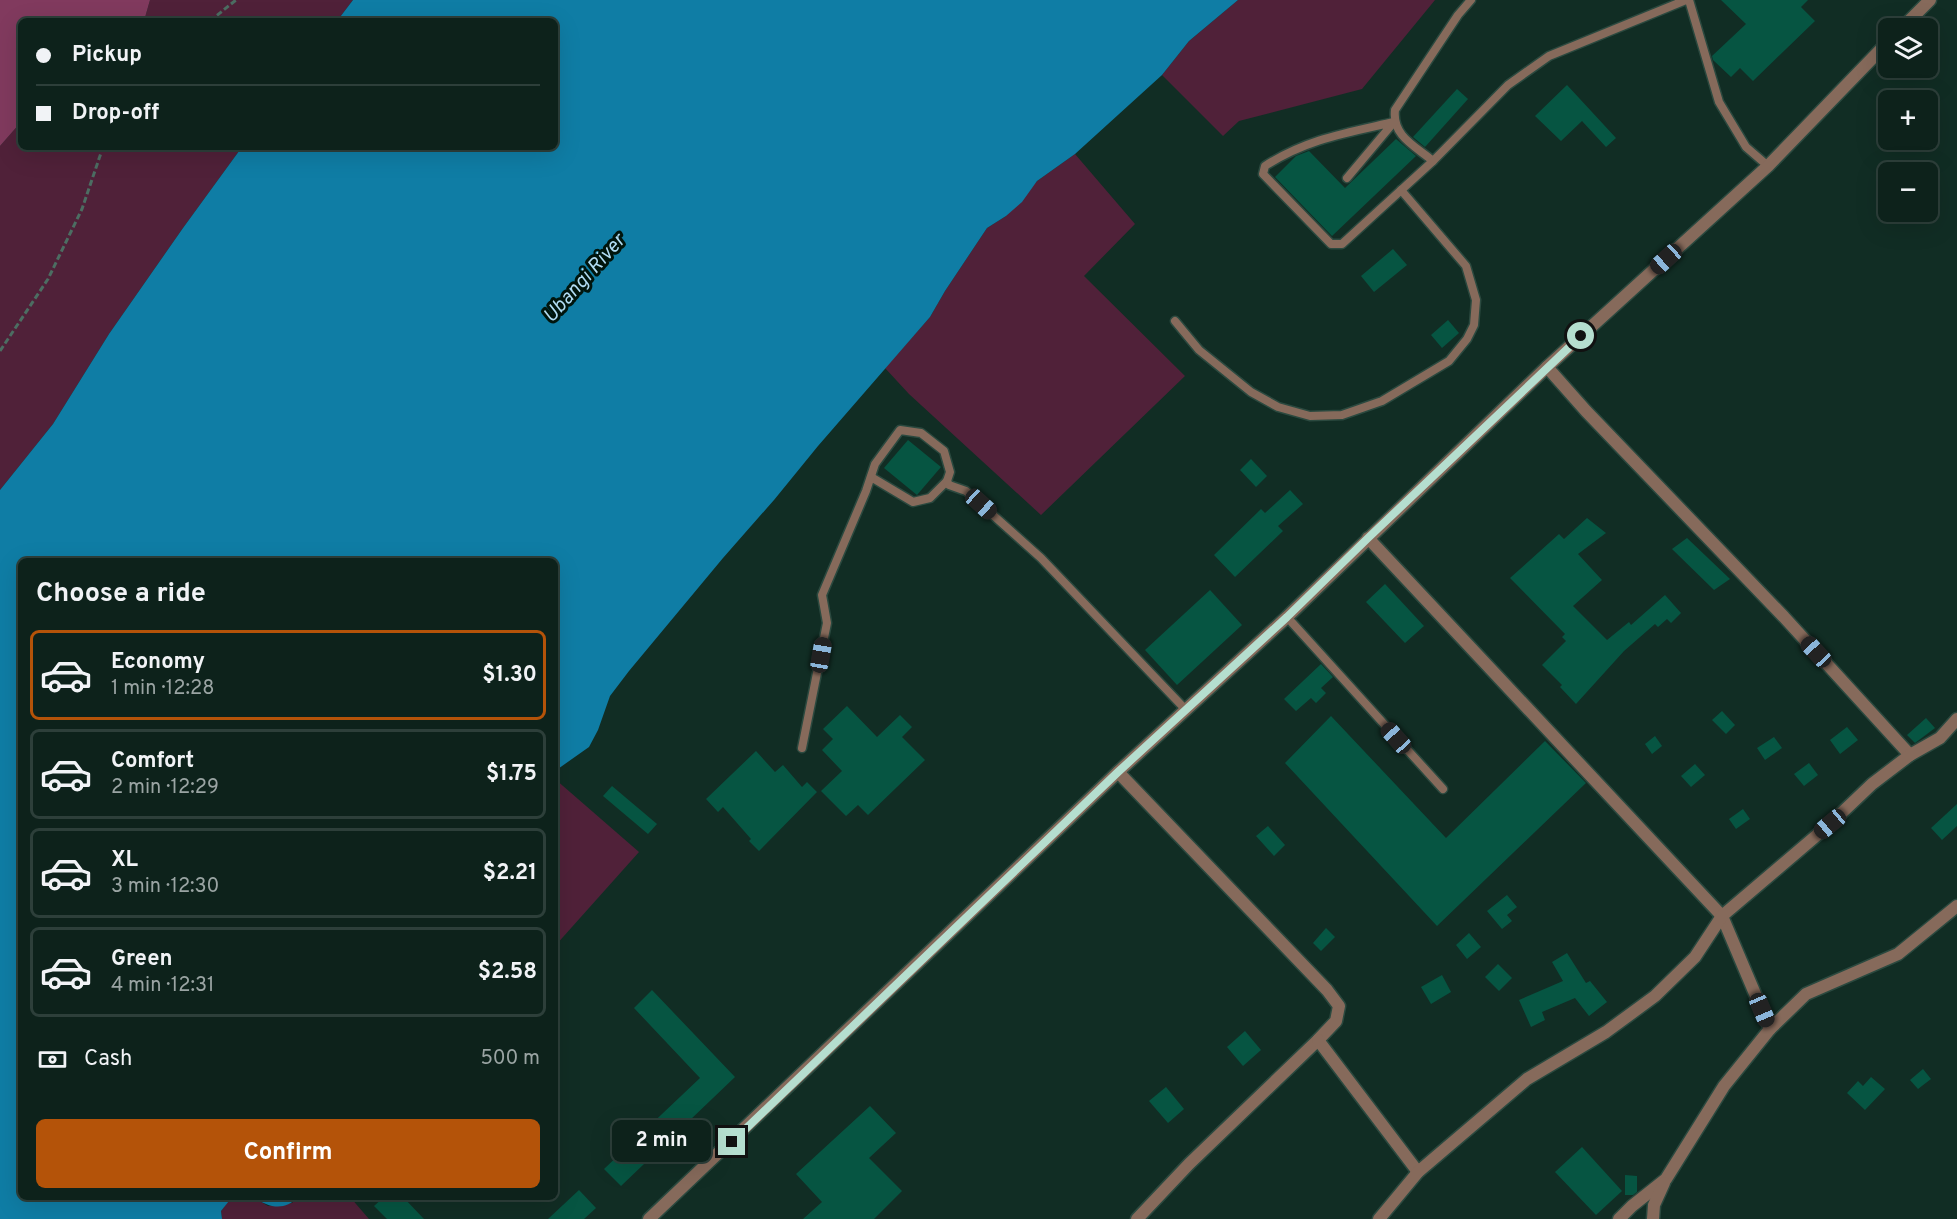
<!DOCTYPE html>
<meta charset="utf-8">
<style>
:root{--surface:#0d221b;--page:#162a24;--text:#f1f3f6;--muted:#9aa4a3;--line:#2d3f3a;--accent:#b45309}
body{margin:0;font-family:Overpass,sans-serif;background:var(--page);color:var(--text);height:100vh;display:flex;flex-direction:column;font-size:22px;white-space:nowrap}
*{box-sizing:border-box;margin:0}
p{font-size:20px;color:var(--muted)}
.icon{flex:none;width:33px;height:33px;fill:none;stroke:currentColor;stroke-width:2;stroke-linecap:round;stroke-linejoin:round}
.map{position:relative;flex:1;overflow:hidden}
.side{position:absolute;left:18px;top:558px;width:540px;height:642px;display:flex;flex-direction:column;background:var(--surface);border-radius:9px;box-shadow:0 6px 24px #0002,0 0 0 2px var(--line)}
.side>*{flex:none}
.hud{position:absolute;left:18px;top:18px;width:540px;height:132px;border-radius:9px;box-shadow:0 6px 24px #0002,0 0 0 2px var(--line);display:grid;align-content:center;height:132px;padding:0 18px;background:var(--surface)}
.tools{position:absolute;left:1878px;top:18px;display:grid;gap:12px}
.tools a{display:grid;place-items:center;width:60px;height:60px;border-radius:9px;background:var(--surface);box-shadow:0 6px 24px #0002,0 0 0 2px var(--line);font-size:30px}
.end{position:absolute;width:27px;height:27px;margin:-14px;border:8px solid #b5decf;background:#111;box-shadow:0 0 0 3px #111}
.from{border-radius:50%}
.bubble{position:absolute;height:42px;border-radius:9px;background:var(--surface);box-shadow:0 6px 24px #0002,0 0 0 2px var(--line);font-size:20px;font-weight:700;line-height:42px;text-align:center}
.car{position:absolute;width:18px;height:36px;margin:-18px -9px;border-radius:8px;box-shadow:0 0 4px 2px #0007;background:linear-gradient(#222 24%,#8ab4d8 0 40%,#222 0 76%,#8ab4d8 0 86%,#222 0)}
.hud b{display:flex;align-items:center;gap:21px;height:57px;font-size:22px}
.hud b+b{border-top:2px solid var(--line)}
.hud i{width:15px;height:15px;background:var(--text)}
ul{padding:0;list-style:none}
li{display:flex;align-items:center;gap:18px;height:90px;margin:0 12px 9px;padding:0 6px;border:3px solid var(--line);border-radius:9px}
li div{flex:1}
li b{display:block;font-size:22px}
li em{font-style:normal;font-weight:700}
li.on{border-color:var(--accent)}
li>.icon{width:54px;height:54px;stroke-width:1.5}
h2{padding:0 18px;font-size:27px;line-height:72px}
.pay{display:flex;align-items:center;gap:15px;height:66px;padding:0 18px;font-size:22px}
.pay p{margin-inline-start:auto}
.button{display:flex;gap:12px;margin-top:auto;padding:12px 18px}
.button a{flex:1;height:69px;border-radius:9px;background:var(--accent);color:#fff;font-size:24px;font-weight:700;line-height:69px;text-align:center}
.map>svg:first-child{display:block}
.green{fill:#502139}
.forest{fill:#813a5e}
.water{fill:#0f7da5}
.building{fill:#065542}
.lines{fill:none;stroke-linecap:round;stroke-linejoin:round}
.service-casing{stroke:#2b493f;stroke-width:11}
.minor-casing{stroke:#2b493f;stroke-width:15}
.tertiary-casing{stroke:#2b493f;stroke-width:15}
.path{stroke:#4c6d62;stroke-width:3;stroke-dasharray:6 3;stroke-linecap:butt}
.service{stroke:#866a5b;stroke-width:8}
.minor{stroke:#866a5b;stroke-width:12}
.tertiary{stroke:#866a5b;stroke-width:12}
.route{stroke:#b5decf;stroke-width:8}
.labels{text-anchor:middle;dominant-baseline:central;stroke-width:6;stroke-linejoin:round;paint-order:stroke}
.water-label{font-size:20px;font-style:italic;fill:#b0dbf2;stroke:#00150d}
</style>
<div class="map">
<svg width="1957" height="1219" viewBox="0 0 1957 1219">
<rect width="100%" height="100%" fill="#112d24"/>
<g class="green">
<path d="M150,0H353L337,21H144Z"/>
<path d="M1238,0H1435L1362,89L1239,121L1223,136L1162,75L1189,41Z"/>
<path d="M21,122V147H242L183,228L109,334L53,424L0,490V146Z"/>
<path d="M1075,154L1135,224L1084,276L1185,376L1041,515L909,394L885,368L930,317L945,291L987,228L1006,216L1037,181Z"/>
<path d="M555,779L639,852L555,946Z"/>
<path d="M235,1197H253L268,1206L292,1203L298,1197H350L369,1219H222L221,1211L229,1200Z"/>
</g>
<path class="forest" d="M0,0H150L144,21H21V122L0,146Z"/>
<g class="water">
<path d="M353,0H1238L1189,41L1162,75L1075,154L1037,181L1022,202L1006,216L987,228L945,291L930,317L818,446L774,500L723,558L629,671L610,696L598,730L589,747L555,771V561H21V1197H235L229,1201L221,1211L222,1219H0V490L53,424L109,334L183,228L242,147H555V21H337Z"/>
<path d="M253,1197H298C284,1212 268,1207 253,1197Z"/>
</g>
<g class="building">
<path d="M1721,0H1808L1801,7L1815,21L1753,81L1740,68L1731,77L1713,60L1712,56L1746,24Z"/>
<path d="M1567,85L1616,138L1606,147L1582,121L1561,141L1535,116Z"/>
<path d="M1457,89L1468,99L1425,147L1413,137Z"/>
<path d="M1396,139L1416,156L1332,236L1275,177L1296,156L1309,151L1345,188Z"/>
<path d="M1393,249L1407,265L1374,292L1361,276Z"/>
<path d="M1448,320L1459,333L1442,348L1431,335Z"/>
<path d="M908,440L941,467L917,495L884,468Z"/>
<path d="M1251,459L1267,476L1256,487L1240,470Z"/>
<path d="M1290,490L1303,504L1278,526L1283,531L1235,577L1214,555L1261,509L1265,513Z"/>
<path d="M1587,518L1606,533L1578,554L1602,580L1573,606L1607,640L1629,622L1631,625L1665,595L1681,613L1671,623L1667,619L1658,627L1655,624L1624,651L1576,704L1560,687L1562,685L1542,665L1566,641L1562,637L1565,634L1510,578L1559,534L1564,539Z"/>
<path d="M1687,538L1730,579L1714,590L1672,549Z"/>
<path d="M1385,584L1424,626L1405,643L1366,602Z"/>
<path d="M1210,590L1242,625L1177,685L1145,650Z"/>
<path d="M1321,664L1333,677L1321,688L1326,693L1316,703L1311,698L1296,711L1284,699Z"/>
<path d="M847,706L877,737L900,715L912,727L902,737L925,760L868,815L858,805L846,816L821,791L842,771L822,750L833,739L823,729Z"/>
<path d="M1722,711L1735,725L1726,734L1712,720Z"/>
<path d="M1331,716L1446,838L1545,741L1586,783L1437,926L1285,763Z"/>
<path d="M1926,718L1935,728L1915,743L1907,735Z"/>
<path d="M1847,727L1858,740L1840,754L1830,740Z"/>
<path d="M1655,736L1662,746L1652,754L1645,744Z"/>
<path d="M1774,737L1782,748L1765,760L1757,748Z"/>
<path d="M756,751L775,772L783,765L802,787L807,782L817,792L759,851L749,841L751,839L723,807L718,812L706,799Z"/>
<path d="M1809,763L1818,775L1804,786L1794,774Z"/>
<path d="M1695,764L1705,775L1691,787L1681,776Z"/>
<path d="M612,786L657,824L648,834L603,796Z"/>
<path d="M1957,804V826L1942,840L1931,828Z"/>
<path d="M1743,809L1750,819L1736,829L1729,819Z"/>
<path d="M1268,826L1285,845L1274,856L1256,836Z"/>
<path d="M1507,895L1517,907L1507,915L1512,921L1502,929L1487,911Z"/>
<path d="M1326,928L1335,937L1321,951L1313,943Z"/>
<path d="M1469,933L1481,947L1467,959L1456,945Z"/>
<path d="M1567,953L1586,983L1590,981L1607,1002L1589,1016L1575,998L1542,1012L1545,1020L1531,1027L1519,1000L1563,981L1552,962Z"/>
<path d="M1498,964L1512,978L1499,991L1485,977Z"/>
<path d="M1442,975L1451,992L1431,1004L1421,987Z"/>
<path d="M652,990L735,1077L621,1186L604,1169L700,1078L634,1008Z"/>
<path d="M1245,1031L1261,1050L1243,1066L1227,1047Z"/>
<path d="M1923,1069L1931,1079L1918,1089L1910,1080Z"/>
<path d="M1871,1077L1885,1089L1865,1110L1847,1093L1858,1081L1863,1086Z"/>
<path d="M1166,1087L1184,1109L1168,1123L1149,1101Z"/>
<path d="M870,1106L896,1133L869,1158L902,1191L874,1219H803L822,1202L796,1174Z"/>
<path d="M1582,1147L1622,1191L1596,1215L1555,1172Z"/>
<path d="M1625,1175L1637,1176V1192L1633,1195H1625Z"/>
<path d="M579,1190L596,1208L584,1219H548Z"/>
<path d="M384,1197H403L424,1219H387L374,1206Z"/>
</g>
<g class="lines">
<defs>
<g id="service">
<path d="M1689,0L1719,102L1746,147L1768,166"/>
<path d="M1433,161C1415,146 1392,136 1395,110L1458,15L1471,0"/>
<path d="M1347,178L1394,122C1346,133 1307,139 1265,166L1263,174L1331,244H1342L1433,161L1508,85L1549,56L1686,0"/>
<path d="M1175,321L1199,350L1251,392L1278,407L1310,416L1342,415L1382,401L1449,361L1467,339L1474,325L1476,300L1466,266L1401,190"/>
<path d="M871,477L913,502L930,498L947,481"/>
<path d="M1287,617L1443,789"/>
<path d="M802,748L827,623L822,595L866,491L875,464L900,430L921,433L944,451L950,472L947,481L949,485L966,491L1041,558L1186,710"/>
</g>
<g id="minor">
<path d="M1547,367L1586,411L1784,617L1910,755"/>
<path d="M1368,538L1722,916L1770,1029"/>
<path d="M1118,772L1327,990L1339,1006L1336,1021L1318,1040L1189,1164L1137,1219"/>
<path d="M1318,1040L1418,1172"/>
<path d="M1379,1219L1418,1172L1527,1079L1606,1032L1655,996L1695,957L1722,916L1830,824L1872,784L1910,755L1940,738L1957,719"/>
<path d="M1619,1219L1632,1206L1666,1179L1724,1086L1770,1029L1806,994L1898,954L1957,906"/>
<path d="M1653,1219L1654,1205L1664,1183"/>
</g>
<g id="tertiary">
<path d="M1902,28L1930,0"/>
<path d="M649,1219L1118,772L1287,617L1547,367L1768,166L1888,42"/>
</g>
</defs>
<use href="#service" class="service-casing"/>
<use href="#minor" class="minor-casing"/>
<use href="#tertiary" class="tertiary-casing"/>
<g class="path">
<path d="M210,21L236,0"/>
<path d="M0,351L48,279L82,209L103,147"/>
</g>
<use href="#service" class="service"/>
<use href="#minor" class="minor"/>
<use href="#tertiary" class="tertiary"/>
</g>
<g class="lines">
<path class="route" d="M732,1142L1118,772L1287,617L1368,538L1581,336"/>
</g>
<g class="labels">
<g class="water-label">
<text transform="translate(585 279) rotate(-48)">Ubangi River</text>
</g>
</g>
</svg>
<div class="tools">
<a><svg class="icon" aria-label="layers" viewBox="0 0 24 24"><path d="M12 4l9 5-9 5-9-5zM3 14l9 5 9-5"/></svg></a>
<a>+</a>
<a>−</a>
</div>
<i class="end from" style="left:1581px;top:336px"></i>
<i class="end" style="left:732px;top:1142px"></i>
<div class="bubble" style="left:612px;top:1120px;width:99px">2 min</div>
<i class="car" style="left:1666px;top:259px;rotate:228deg"></i>
<i class="car" style="left:981px;top:504px;rotate:132deg"></i>
<i class="car" style="left:1816px;top:652px;rotate:317deg"></i>
<i class="car" style="left:821px;top:655px;rotate:10deg"></i>
<i class="car" style="left:1396px;top:738px;rotate:318deg"></i>
<i class="car" style="left:1830px;top:824px;rotate:230deg"></i>
<i class="car" style="left:1762px;top:1010px;rotate:157deg"></i>
<div class="hud">
<b><i class="from"></i>Pickup</b>
<b><i></i>Drop-off</b>
</div>
<section class="side">
<h2>Choose a ride</h2>
<ul>
<li class="on"><svg class="icon" aria-label="car" viewBox="0 0 24 24"><path d="M5 17H2v-5l4-1 3-4h7l3 4 3 1v5h-3M9 17h6M6 11h13"/><circle cx="7" cy="17" r="2"/><circle cx="17" cy="17" r="2"/></svg><div><b>Economy</b><p>1 min · 12:28</p></div><em>$1.30</em></li>
<li><svg class="icon" aria-label="car" viewBox="0 0 24 24"><path d="M5 17H2v-5l4-1 3-4h7l3 4 3 1v5h-3M9 17h6M6 11h13"/><circle cx="7" cy="17" r="2"/><circle cx="17" cy="17" r="2"/></svg><div><b>Comfort</b><p>2 min · 12:29</p></div><em>$1.75</em></li>
<li><svg class="icon" aria-label="car" viewBox="0 0 24 24"><path d="M5 17H2v-5l4-1 3-4h7l3 4 3 1v5h-3M9 17h6M6 11h13"/><circle cx="7" cy="17" r="2"/><circle cx="17" cy="17" r="2"/></svg><div><b>XL</b><p>3 min · 12:30</p></div><em>$2.21</em></li>
<li><svg class="icon" aria-label="car" viewBox="0 0 24 24"><path d="M5 17H2v-5l4-1 3-4h7l3 4 3 1v5h-3M9 17h6M6 11h13"/><circle cx="7" cy="17" r="2"/><circle cx="17" cy="17" r="2"/></svg><div><b>Green</b><p>4 min · 12:31</p></div><em>$2.58</em></li>
</ul>
<div class="pay"><svg class="icon" aria-label="cash" viewBox="0 0 24 24"><path d="M3 7h18v10H3z"/><circle cx="12" cy="12" r="2"/></svg>Cash<p>500 m</p></div>
<div class="button"><a>Confirm</a></div>
</section>
</div>
